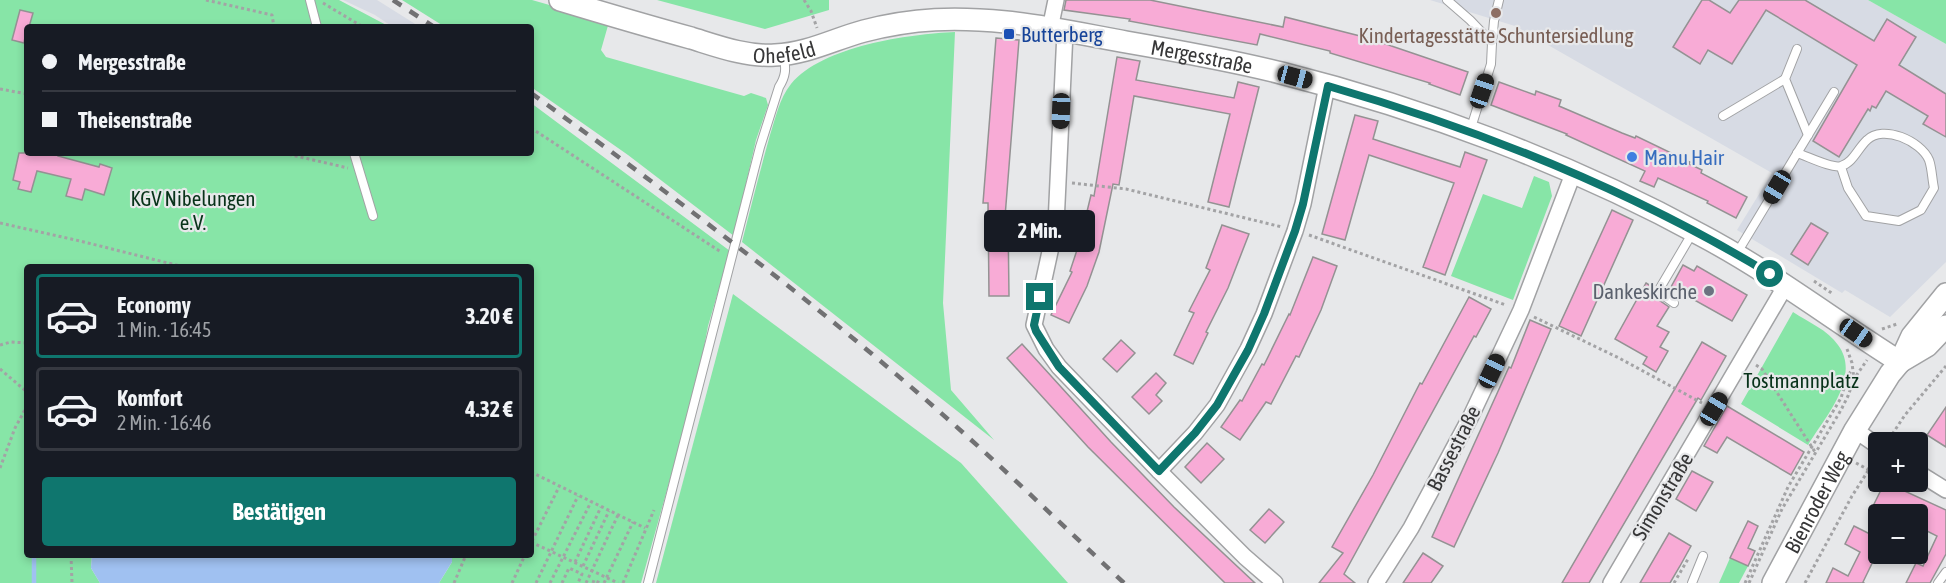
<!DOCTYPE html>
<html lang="de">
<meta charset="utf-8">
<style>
:root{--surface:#171b24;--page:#242831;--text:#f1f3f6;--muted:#9ea1a6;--line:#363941;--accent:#0f766e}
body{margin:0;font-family:"Asap Condensed",sans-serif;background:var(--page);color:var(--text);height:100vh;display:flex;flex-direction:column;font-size:22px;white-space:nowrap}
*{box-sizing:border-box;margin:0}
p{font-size:20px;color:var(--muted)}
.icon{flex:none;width:33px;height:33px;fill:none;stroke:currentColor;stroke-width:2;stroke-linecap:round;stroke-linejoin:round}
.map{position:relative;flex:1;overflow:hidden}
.details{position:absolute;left:24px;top:264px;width:510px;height:294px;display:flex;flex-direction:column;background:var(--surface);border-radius:6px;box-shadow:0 3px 9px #0003}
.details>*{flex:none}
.hud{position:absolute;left:24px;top:24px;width:510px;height:132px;border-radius:6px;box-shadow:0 3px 9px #0003;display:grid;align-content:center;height:132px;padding:0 18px;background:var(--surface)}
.tools{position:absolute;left:1868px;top:432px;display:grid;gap:12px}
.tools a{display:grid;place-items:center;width:60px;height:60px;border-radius:6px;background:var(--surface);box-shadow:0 3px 9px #0003;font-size:30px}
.end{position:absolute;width:27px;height:27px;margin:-14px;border:8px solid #0f766e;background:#fff;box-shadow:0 0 0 3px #fff}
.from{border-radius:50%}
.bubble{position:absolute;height:42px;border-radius:6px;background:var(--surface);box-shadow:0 3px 9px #0003;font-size:20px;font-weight:700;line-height:42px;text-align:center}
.car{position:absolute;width:18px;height:36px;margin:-18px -9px;border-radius:8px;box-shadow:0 0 4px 2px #0007;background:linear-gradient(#222 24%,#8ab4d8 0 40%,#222 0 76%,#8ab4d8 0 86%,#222 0)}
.hud b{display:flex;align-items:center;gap:21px;height:57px;font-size:22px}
.hud b+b{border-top:2px solid var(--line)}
.hud i{width:15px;height:15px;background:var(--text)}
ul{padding:10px 0 0;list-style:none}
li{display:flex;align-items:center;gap:18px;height:84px;margin:0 12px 9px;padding:0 6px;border:3px solid var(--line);border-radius:6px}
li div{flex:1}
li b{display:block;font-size:22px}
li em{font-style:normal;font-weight:700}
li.active{border-color:var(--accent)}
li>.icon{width:54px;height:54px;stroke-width:1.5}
.action{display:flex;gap:12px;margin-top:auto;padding:12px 18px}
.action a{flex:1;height:69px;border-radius:6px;background:var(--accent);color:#fff;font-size:24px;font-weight:700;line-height:69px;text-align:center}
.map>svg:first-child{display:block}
.built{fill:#d7dbe4}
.green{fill:#87e5a7}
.water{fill:#a0c1f1}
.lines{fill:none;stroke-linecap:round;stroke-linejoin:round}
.stream{stroke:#a0c1f1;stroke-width:4.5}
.building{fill:#f8abd6;stroke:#949293;stroke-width:1.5}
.lane-casing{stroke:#a1a2a4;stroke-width:10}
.street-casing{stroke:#a1a2a4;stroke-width:18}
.secondary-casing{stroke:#a1a2a4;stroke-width:24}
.path{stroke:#a3a3a5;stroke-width:3;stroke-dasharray:3 3;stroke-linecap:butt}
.lane{stroke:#fff;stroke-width:8}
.street{stroke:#fff;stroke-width:15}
.secondary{stroke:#fff;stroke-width:21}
.rail{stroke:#717173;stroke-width:4.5;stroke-dasharray:10 10;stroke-linecap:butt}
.route{stroke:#0f766e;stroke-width:8}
.education-dot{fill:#8d6e63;stroke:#e7e8ea;stroke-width:2}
.transit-dot{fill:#1a4fb4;stroke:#e7e8ea;stroke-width:2}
.shop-dot{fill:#3f7fe0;stroke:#e7e8ea;stroke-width:2}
.worship-dot{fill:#6b7280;stroke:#e7e8ea;stroke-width:2}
.labels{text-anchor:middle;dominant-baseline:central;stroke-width:4.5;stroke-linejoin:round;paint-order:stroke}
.transit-label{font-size:21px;fill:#164399;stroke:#e7e8ea;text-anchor:start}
.education-label{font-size:21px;fill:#785e54;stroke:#e7e8ea}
.street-label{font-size:21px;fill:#373738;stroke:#e7e8ea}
.shop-label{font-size:21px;fill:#366cbe;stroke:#e7e8ea;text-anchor:start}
.park-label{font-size:21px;fill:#08331a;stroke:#e7e8ea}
.worship-label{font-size:21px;fill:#5b616d;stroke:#e7e8ea;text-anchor:end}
</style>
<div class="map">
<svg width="1946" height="583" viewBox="0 0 1946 583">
<rect width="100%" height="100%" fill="#e7e8ea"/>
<g class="built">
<path d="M343,0H377L420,27H393L375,15Z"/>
<path d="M1430,0H1868L1946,44V262L1890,317L1845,290L1842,293L1737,230L1772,173L1515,26Z"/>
</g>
<g class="green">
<path d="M0,0H339L390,27H27V153H531V103L730,251L708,326L698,379L641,583H439L452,562V555H531V267H27V555H92L91,568L100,583H0Z"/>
<path d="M402,0H532L609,22L601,50L606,57L744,96L751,93L766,98L768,105L756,140L734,236L628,155L531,87V27H445Z"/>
<path d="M657,0H829V10L765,29Z"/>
<path d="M1868,0H1946V44Z"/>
<path d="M955,32L943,303L951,390L994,440L742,242C751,206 760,171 770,135C776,117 779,99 791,84C822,46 909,34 955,32Z"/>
<path d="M1534,176L1549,182L1552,196L1513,300L1451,276L1483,194L1522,208Z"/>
<path d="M733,294L961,463L1068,583H656Z"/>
<path d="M1793,312C1808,322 1828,330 1838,345C1862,377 1824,418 1808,445L1741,404Z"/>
<path d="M1730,558L1748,566L1739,583H1719Z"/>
</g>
<path class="water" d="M92,555H452V562L439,583H100L91,568Z"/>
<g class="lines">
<path class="stream" d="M34,555V583"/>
</g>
<g class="building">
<path d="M1066,0H1150L1283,27L1285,17L1368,38L1468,72L1460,95L1429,84L1430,83L1330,53V51L1260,34L1257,45L1129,21L1130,19L1064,10Z"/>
<path d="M1702,0H1709L1730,13L1739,0H1805L1874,41L1887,19L1916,37L1899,65L1946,94V137L1923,124L1928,116L1886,91L1876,108L1872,106L1870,111L1868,109L1839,157L1813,141L1857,65L1766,10L1732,64L1708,50L1700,64L1673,47Z"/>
<path d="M20,10L33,13L29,27H27L24,43L12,40Z"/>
<path d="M996,38L1019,40L1005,217H1008L1009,296H989L988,203H983Z"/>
<path d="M1117,57L1140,61L1136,80L1234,98L1238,82L1259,87L1229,207L1208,202L1230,114L1134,96L1119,185L1113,184L1099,252L1087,286L1069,323L1051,315L1072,272L1070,271L1084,229L1083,228L1091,195L1094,196Z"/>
<path d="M1499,82L1535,95L1536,91L1561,100L1559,106L1622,133L1635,138L1636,136L1690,162L1689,164L1702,170L1701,173L1747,197L1736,218L1707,203L1708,201L1658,178L1654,187L1640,181L1645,171L1566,135L1567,134L1491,105Z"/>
<path d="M1355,115L1378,121L1373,139L1460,167L1465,152L1487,160L1445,275L1423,267L1454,183L1369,155L1345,240L1322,234Z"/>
<path d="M19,153H59L58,156L99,167L100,164L112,168L104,195L85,189L82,200L66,196L71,179L37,171L31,192L18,189L20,182L13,180Z"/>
<path d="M1612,210L1633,220L1581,336L1559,326Z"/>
<path d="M1811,223L1828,233L1808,265L1791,254Z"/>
<path d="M1222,225L1249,234L1228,288L1206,332L1208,333L1193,364L1174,355L1194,313L1189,311L1210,270L1206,268Z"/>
<path d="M1313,257L1337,266L1321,310L1299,357L1296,356L1271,404L1266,402L1240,440L1221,427L1240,400L1242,401L1262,364L1264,365L1289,314L1290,315Z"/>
<path d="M1683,265L1694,271L1697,266L1747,295L1732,321L1671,287Z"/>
<path d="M1646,283L1654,288L1656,298L1669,307L1657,326L1669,332L1660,347L1668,351L1656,372L1643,364L1647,357L1615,339Z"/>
<path d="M1469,297L1491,309L1476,337L1474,336L1344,574L1355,583H1319L1343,553L1332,547L1373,475L1420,383L1422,384Z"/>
<path d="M1530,320L1551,329L1498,453L1454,547L1432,537L1509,367L1511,368Z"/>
<path d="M1121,340L1135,353L1117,372L1103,359Z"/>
<path d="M1702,342L1726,356L1701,400L1698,398L1589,583H1562Z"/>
<path d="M1022,344L1111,442L1174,507L1255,583H1225L1088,447L1007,358Z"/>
<path d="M1156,373L1166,383L1156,395L1162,401L1149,414L1132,397Z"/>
<path d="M1727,406L1804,452L1791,475L1727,437L1717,453L1704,446Z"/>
<path d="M1946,407V447L1927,435Z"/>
<path d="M1207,443L1224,459L1201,483L1185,467Z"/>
<path d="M1692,471L1713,482L1696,511L1676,499Z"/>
<path d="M1885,482L1946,510V554L1930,583H1906L1916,563L1923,566L1937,536L1917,526V514H1892L1873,506Z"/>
<path d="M1269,509L1284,522L1265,543L1250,530Z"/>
<path d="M1748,521L1758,526L1748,548L1755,551L1748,566L1730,558Z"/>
<path d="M1854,526L1878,538V551L1863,582L1864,583H1826L1833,568L1848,576L1860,552L1845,544Z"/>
<path d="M1669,533L1691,546L1680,566L1670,583H1640Z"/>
<path d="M1423,553L1443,566L1431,583H1403Z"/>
</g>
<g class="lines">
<defs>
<g id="lane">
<path d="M310,0L317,27"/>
<path d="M1447,0L1470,20L1492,43L1491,64L1470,131"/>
<path d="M1492,43L1494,21L1499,0"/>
<path d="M1797,49L1785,79L1808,135"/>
<path d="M1723,116L1785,79"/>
<path d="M354,153L373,216"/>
<path d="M1797,153C1807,156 1832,169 1841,166C1853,163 1858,148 1867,140C1883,124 1921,141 1929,160C1932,168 1932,179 1934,188L1921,210L1899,221L1866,216L1848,188L1841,167"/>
<path d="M1737,253L1834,92"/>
<path d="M1674,303L1660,293V288L1693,232"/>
<path d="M648,583L760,147L779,87C786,76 786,69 784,56"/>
<path d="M1692,583L1703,556"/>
<path d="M1938,583L1946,572"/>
</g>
<g id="street">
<path d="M1050,29L1056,0"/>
<path d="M1065,32L1056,224L1034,325L1046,349L1059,367L1159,471L1245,557L1275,583"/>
<path d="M1855,430L1878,446"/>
<path d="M1159,471L1195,433L1217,405L1248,349L1264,314L1295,231L1303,204L1327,86"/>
<path d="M1917,472L1946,490"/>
<path d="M1376,583L1411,528L1471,416L1521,310L1573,174"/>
<path d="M1611,583L1786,285"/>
</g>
<g id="secondary">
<path id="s1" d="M560,0C603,13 647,26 691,38C717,46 746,57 775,55C807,54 834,39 864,31C914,18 956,17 1006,22C1046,26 1087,35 1126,42C1178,51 1230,60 1281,73C1424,109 1571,164 1701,235C1771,272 1833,320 1900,362"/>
<path d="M1900,362L1927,346L1946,326"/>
<path id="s2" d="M1773,583L1855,430L1890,374L1900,362L1912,336L1946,294"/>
</g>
</defs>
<use href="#lane" class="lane-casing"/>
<use href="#street" class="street-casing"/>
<use href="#secondary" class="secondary-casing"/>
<g class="path">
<path d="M206,0L272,15L274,27"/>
<path d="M804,0L811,11L817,28"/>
<path d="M323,3L363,27"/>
<path d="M0,89L27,94"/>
<path d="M531,128L721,252"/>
<path d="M283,153L348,168"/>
<path d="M1072,183L1126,189L1282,227"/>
<path d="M0,223L80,241L184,267"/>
<path d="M1309,235L1506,305"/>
<path d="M1814,281L1833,294"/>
<path d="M1534,317L1619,358L1702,403"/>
<path d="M1882,329L1897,324"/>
<path d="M0,345L11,342L27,343"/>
<path d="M1847,349L1852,363L1854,379"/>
<path d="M1756,365L1762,369L1815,452"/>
<path d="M0,369L27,392"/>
<path d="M1889,439L1905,415L1946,366"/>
<path d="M1856,463L1869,470"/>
<path d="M0,468L15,428L27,406"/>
<path d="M531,472L645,528"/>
<path d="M532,541L559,487"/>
<path d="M531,542L618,583"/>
<path d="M71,555L72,583"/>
<path d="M575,562L601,507"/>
<path d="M583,566L609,511"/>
<path d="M454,583L466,555"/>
<path d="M512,583L525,555"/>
<path d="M536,583L578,496"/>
<path d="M550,583L591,502"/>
<path d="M562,583L569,568L582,574L578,583"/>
<path d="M586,583L618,515"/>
<path d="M593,583L594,580L600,583"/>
<path d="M604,583L633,522"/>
<path d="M623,583L654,510"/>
<path d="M1674,583L1688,559"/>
<path d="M1745,583L1788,487L1841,398L1848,375L1852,370"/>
<path d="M1749,583L1782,509L1841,410L1848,396L1854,379L1867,360"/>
<path d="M1805,583L1852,496L1875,460"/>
</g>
<use href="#lane" class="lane"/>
<use href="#street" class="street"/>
<use href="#secondary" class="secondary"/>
<g class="rail">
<path d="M393,0L434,27"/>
<path d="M531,93C663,189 794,286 918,393C989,454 1056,519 1124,583"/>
</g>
</g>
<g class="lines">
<path class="route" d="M1040,297L1034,325L1036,331L1059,367L1159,471L1195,433L1217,405L1248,350L1264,314L1295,231L1303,204L1328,86C1481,130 1633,191 1770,274"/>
</g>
<circle class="education-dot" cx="1496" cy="13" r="6"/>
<rect class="transit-dot" x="1003" y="28" width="12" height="12" rx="3"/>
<circle class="shop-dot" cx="1632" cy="157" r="6"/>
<circle class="worship-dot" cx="1709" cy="291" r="6"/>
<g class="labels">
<g class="transit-label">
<text x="1021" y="34">Butterberg</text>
</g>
<g class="education-label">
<text x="1496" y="35">Kindertagesstätte Schuntersiedlung</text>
</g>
<g class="street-label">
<text stroke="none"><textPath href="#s1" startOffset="232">Ohefeld</textPath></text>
<text stroke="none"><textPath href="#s1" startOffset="657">Mergesstraße</textPath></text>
<text transform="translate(1453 448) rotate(-63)">Bassestraße</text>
<text transform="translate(1662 496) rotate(-59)">Simonstraße</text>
<text stroke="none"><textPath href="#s2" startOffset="92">Bienroder Weg</textPath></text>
</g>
<g class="shop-label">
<text x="1644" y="157">Manu Hair</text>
</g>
<g class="park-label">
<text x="193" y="198">KGV Nibelungen<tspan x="193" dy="24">e.V.</tspan></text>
<text x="1801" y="380">Tostmannplatz</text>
</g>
<g class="worship-label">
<text x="1697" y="291">Dankeskirche</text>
</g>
</g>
</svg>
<div class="tools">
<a>+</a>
<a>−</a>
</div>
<i class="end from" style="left:1770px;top:274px"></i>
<i class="end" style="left:1040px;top:297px"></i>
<div class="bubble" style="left:984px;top:210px;width:111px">2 Min.</div>
<i class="car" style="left:1295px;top:77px;rotate:105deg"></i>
<i class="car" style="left:1482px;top:91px;rotate:19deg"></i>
<i class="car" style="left:1061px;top:111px;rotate:182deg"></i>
<i class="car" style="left:1777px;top:187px;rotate:211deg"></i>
<i class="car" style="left:1856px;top:333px;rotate:125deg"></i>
<i class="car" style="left:1492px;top:371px;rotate:25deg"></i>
<i class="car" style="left:1714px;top:409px;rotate:31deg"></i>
<div class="hud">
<b><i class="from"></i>Mergesstraße</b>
<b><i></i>Theisenstraße</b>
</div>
<section class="details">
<ul>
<li class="active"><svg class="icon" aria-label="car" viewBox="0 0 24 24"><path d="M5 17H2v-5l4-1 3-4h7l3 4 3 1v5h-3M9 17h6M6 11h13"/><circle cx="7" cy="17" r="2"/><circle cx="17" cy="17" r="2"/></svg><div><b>Economy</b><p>1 Min. · 16:45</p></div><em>3.20 €</em></li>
<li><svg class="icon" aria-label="car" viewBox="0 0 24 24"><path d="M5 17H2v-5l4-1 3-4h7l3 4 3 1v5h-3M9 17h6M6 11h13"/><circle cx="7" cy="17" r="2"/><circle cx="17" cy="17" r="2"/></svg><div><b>Komfort</b><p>2 Min. · 16:46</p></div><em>4.32 €</em></li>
</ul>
<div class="action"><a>Bestätigen</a></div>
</section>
</div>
